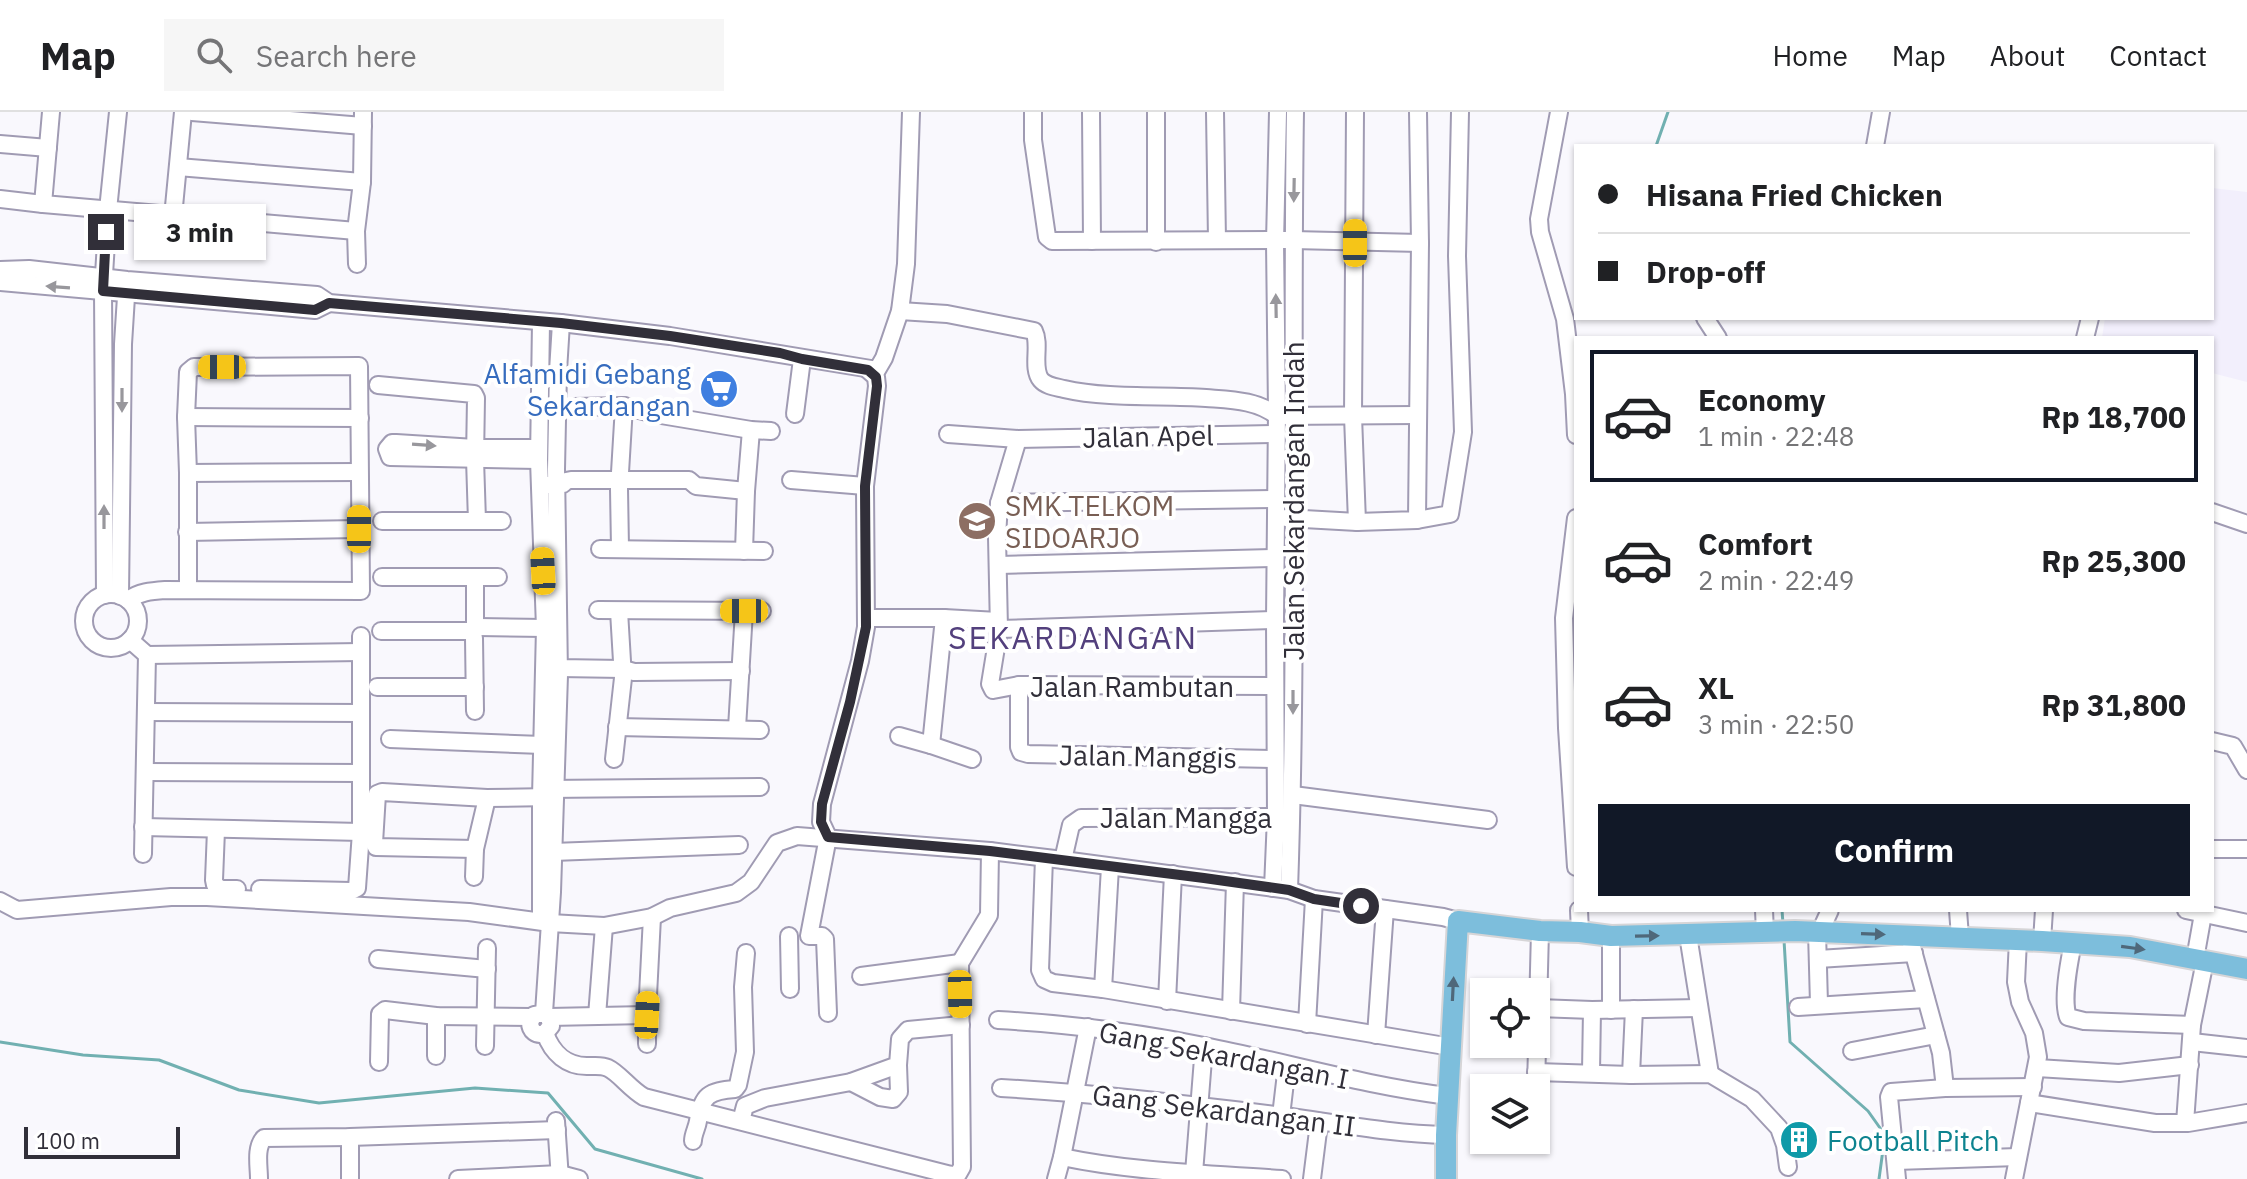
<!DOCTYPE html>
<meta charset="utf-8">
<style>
:root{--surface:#fff;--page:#f6f6f6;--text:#202124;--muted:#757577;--line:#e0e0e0;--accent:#111827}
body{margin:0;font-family:"IBM Plex Sans",sans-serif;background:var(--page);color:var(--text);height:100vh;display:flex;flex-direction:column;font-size:30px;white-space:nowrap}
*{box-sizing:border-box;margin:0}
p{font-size:26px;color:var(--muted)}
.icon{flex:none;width:44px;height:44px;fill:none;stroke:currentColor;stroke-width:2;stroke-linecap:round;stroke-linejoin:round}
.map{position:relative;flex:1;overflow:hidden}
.sheet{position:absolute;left:1574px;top:224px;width:640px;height:576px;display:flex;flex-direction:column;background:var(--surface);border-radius:0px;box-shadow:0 2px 6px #0004}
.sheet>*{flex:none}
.banner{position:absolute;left:1574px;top:32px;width:640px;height:176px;border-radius:0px;box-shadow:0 2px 6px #0004;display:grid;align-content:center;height:176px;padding:0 24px;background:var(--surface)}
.buttons{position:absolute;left:1470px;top:866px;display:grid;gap:16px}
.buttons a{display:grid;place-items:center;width:80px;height:80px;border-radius:0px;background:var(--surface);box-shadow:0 2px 6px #0004;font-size:40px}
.scale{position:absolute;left:24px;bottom:20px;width:156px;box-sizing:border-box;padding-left:8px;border:4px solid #312f39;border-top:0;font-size:22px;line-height:28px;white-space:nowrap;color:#312f39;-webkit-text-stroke:6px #fff;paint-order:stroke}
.end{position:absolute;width:36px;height:36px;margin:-18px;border:10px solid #312f39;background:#fff;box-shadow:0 0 0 4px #fff}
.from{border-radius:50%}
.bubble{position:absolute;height:56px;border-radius:0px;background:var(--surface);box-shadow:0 2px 6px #0004;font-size:26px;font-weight:700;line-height:56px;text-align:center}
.car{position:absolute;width:24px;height:48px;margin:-24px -12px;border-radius:10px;box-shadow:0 0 6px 2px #0007;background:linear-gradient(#f5c518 24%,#345 0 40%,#f5c518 0 76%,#345 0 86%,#f5c518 0)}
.banner b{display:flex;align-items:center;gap:28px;height:76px;font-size:30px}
.banner b+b{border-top:2px solid var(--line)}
.banner i{width:20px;height:20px;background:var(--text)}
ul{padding:14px 0 0;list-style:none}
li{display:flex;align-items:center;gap:24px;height:132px;margin:0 16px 12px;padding:0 8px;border:4px solid transparent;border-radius:0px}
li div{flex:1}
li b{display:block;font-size:30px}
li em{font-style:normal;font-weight:700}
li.active{border-color:var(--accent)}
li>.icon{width:72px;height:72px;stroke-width:1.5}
.primary-button{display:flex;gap:16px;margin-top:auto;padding:16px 24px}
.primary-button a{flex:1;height:92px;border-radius:0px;background:var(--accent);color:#fff;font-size:32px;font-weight:700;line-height:92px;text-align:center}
header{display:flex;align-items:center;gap:48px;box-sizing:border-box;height:112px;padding:0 40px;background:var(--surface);border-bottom:2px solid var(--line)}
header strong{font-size:38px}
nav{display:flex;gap:44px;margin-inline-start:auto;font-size:28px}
.search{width:560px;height:72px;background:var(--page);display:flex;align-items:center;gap:20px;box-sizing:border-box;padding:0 28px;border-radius:0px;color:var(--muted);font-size:30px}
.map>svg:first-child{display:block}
.built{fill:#f2effc}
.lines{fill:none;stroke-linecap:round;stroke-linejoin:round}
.stream{stroke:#71b0b1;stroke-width:3}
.minor-casing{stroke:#a09bb3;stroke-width:20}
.major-casing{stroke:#d6d5d7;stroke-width:24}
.minor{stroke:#fff;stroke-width:16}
.major{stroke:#7dbedc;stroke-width:20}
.oneway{fill:#98979c}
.oneway2{fill:#4f687a}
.route{stroke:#312f39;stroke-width:10}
.labels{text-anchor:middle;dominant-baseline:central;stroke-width:8;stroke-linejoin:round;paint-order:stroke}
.shop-label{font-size:28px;fill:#366cbe;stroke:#fff;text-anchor:end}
.street-label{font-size:28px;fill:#312f39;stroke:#fff}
.education-label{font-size:28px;fill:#785e54;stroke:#fff;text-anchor:start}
.culture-label{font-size:28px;fill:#0d838f;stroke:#fff;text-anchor:start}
.quarter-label{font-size:32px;letter-spacing:2px;fill:#53407d;stroke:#fff}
</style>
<header>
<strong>Map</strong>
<div class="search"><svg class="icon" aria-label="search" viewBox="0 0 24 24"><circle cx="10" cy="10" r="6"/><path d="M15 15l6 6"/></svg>Search here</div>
<nav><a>Home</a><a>Map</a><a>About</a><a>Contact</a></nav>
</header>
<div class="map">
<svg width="2247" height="1067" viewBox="0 0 2247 1067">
<rect width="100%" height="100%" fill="#f9f8fd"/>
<path class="built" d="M2212,76L2247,80V270L2212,261V226H2102L2105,206H2212Z"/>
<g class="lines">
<g class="stream">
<path d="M1656,34L1668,0"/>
<path d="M1782,798L1783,812"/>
<path d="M1784,828L1790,930L1868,999L1885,1023L1879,1067"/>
<path d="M0,930L83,943L159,948L239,978L319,991L475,976L548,981L595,1037L702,1067"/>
</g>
<defs>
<g id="minor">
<path d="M51,0L43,92L356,119"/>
<path d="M192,0L363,14"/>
<path d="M1033,0V28L1047,125L1052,129L1293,128L1420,131"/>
<path d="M1091,0L1092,129"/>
<path d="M1215,0L1217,128"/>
<path d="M1355,0L1353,304L1357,410"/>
<path d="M1559,0L1539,107L1540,120L1565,207L1574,282L1576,323"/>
<path d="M0,32L48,36"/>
<path d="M1875,34L1881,0"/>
<path d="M178,55L362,70"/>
<path d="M0,87L43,92"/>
<path d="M173,105L183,0"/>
<path d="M1156,130V0"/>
<path d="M357,152L356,119L362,70L363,0"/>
<path d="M0,158L29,157L127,168L317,183L329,191L561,211L670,224L877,258L884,246L900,199L906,152L911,0"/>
<path d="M0,170L315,198L329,191"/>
<path d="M900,199L947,202L1034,219C1041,233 1031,256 1041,268C1046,274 1056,275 1064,277C1107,287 1161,283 1206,286C1231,288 1257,288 1277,304L1416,303"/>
<path d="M1705,206L1718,226"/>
<path d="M541,210L539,348L545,516L541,685V801"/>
<path d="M2085,226L2090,206"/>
<path d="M378,273L474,282L476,286L475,347L477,409"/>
<path d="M574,295L624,294L655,302L751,318L771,319"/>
<path d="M795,302L802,247"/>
<path d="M186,305L360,306"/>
<path d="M948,322L1018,327L1277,322"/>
<path d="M1018,327L999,391L997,425L999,517L990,572L993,578L1019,573L1275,574"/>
<path d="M539,348L390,345L387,337L392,331H396L475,336H539"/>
<path d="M188,361L359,360"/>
<path d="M791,368L865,374"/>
<path d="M548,373L563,372L566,369L571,368H689L696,374L746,379"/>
<path d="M999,391L1276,387"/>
<path d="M2212,400L2247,412"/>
<path d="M1286,406L1357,410L1417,408L1420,131L1418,0"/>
<path d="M1576,406L1564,506L1567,616L1576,755"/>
<path d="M1417,408L1450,402L1463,320L1457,144L1460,0"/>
<path d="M382,409H502"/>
<path d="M187,420L359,417"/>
<path d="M620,436L619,377L624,294"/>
<path d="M600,437L764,439"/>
<path d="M744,439L746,379L751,318"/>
<path d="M999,453L1275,446"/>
<path d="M382,465H498"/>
<path d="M475,466V514"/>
<circle cx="111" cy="509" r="27"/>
<path d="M105,483L103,179L108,98L118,0"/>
<path d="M120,484L123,232L127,169"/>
<path d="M128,488C139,480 151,479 165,478L361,479L359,254L194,255L188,260L186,305L188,361V478"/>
<path d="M598,498L762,499"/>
<path d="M866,506H944L998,509"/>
<path d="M478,515L545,516"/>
<path d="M999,517L1275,508"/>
<path d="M381,519H469"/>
<path d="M474,526L475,599"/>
<path d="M130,528L147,543L361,540"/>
<path d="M552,552L559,556L623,557L634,560L741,559"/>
<path d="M1019,573V635L1021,640L1028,642L1275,647"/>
<path d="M377,575H475"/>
<path d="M146,600L361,601"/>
<path d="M617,615L760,618"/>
<path d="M737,616L744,499"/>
<path d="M899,624L931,633L944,506"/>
<path d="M390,627L542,633"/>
<path d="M2212,629L2233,634L2247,658"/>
<path d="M931,633L972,647"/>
<path d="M614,647L623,566L619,499"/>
<path d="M145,660L361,661"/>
<path d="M546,677L760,675"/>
<path d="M1293,683L1488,708"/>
<path d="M143,715L361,720"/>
<path d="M216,718L214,768L215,773L221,777H237"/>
<path d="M475,737L376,735L374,731L377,682L382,680L487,686L551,685"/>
<path d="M2212,737H2247"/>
<path d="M553,740L739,733"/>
<path d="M143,742L147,543"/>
<path d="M1044,746L1040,858L1044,867L1053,871L1103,877L1451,935"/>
<path d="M1063,748L1071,713L1081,706L1286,705"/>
<path d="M474,765L475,737L487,686"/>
<path d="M1273,776L1276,705L1275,508L1277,300L1275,130L1278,0"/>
<path d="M260,777L351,779L357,776L361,720V524"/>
<path d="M1289,778C1298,519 1291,259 1295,0"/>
<path d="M0,789L17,798L171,785H207L469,800L550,811L604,814L652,805L670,796L736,781L751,770L777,731L797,724L990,739L1063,748L1289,778L1314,787L1443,805L1458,809"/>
<path d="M1579,798L1580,820"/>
<path d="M1764,798L1765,821"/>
<path d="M1958,798L1960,825"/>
<path d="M2186,798L2247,811"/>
<path d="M1817,820L1819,892"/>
<path d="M1820,820L1830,798"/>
<path d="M1688,823L1710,962"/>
<path d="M789,824L790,877"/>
<path d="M1909,824L1941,941L1945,976"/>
<path d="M2042,829L2044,798"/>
<path d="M2073,831C2069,850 2062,889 2068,905L2084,909L2192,913"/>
<path d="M378,847L487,857"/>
<path d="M1818,847L1914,841"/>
<path d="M2195,847L2203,802"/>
<path d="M861,864L960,851"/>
<path d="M1103,877L1110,755"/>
<path d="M1167,889L1173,762"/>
<path d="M1798,895L1926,887"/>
<path d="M1538,896L1592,898L1699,896"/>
<path d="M1611,898V824"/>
<path d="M1231,899L1235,770"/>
<path d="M544,901L534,903L530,910C530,919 536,924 545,921L551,914L549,905L544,901L552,780L559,563L556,357L558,259L561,211"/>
<path d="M828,901L825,827L822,824H809L828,725L821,710L822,692L860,549L866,515L865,374L877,274L876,265L868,258"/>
<path d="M597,904L604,814"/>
<path d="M549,905L647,903"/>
<path d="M998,908C1068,912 1136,920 1204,934C1286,950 1365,974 1448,984"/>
<path d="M1307,912L1314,787"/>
<path d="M545,921C552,941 567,955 589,954C596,954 602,953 608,956C619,961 630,977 644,985L951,1063L958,1062L962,1055L960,851L989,803L990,739"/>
<path d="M1376,923L1385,797"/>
<path d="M2192,930L2247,936"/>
<path d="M647,932V903L652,805"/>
<path d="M485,934L487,836"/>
<path d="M1852,939L1936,923"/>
<path d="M436,944V904"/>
<path d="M379,950L380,902L385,898L436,904L531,905"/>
<path d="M2037,956L2119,961L2190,953"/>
<path d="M1536,960L1631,963L1710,962L1752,987L1779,1016L1785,1033L1788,1055"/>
<path d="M1591,960L1592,898"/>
<path d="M1631,963L1634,897"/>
<path d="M851,970L880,985L893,987L899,980L898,953"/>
<path d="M1536,975L1540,819"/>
<path d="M1001,976C1093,981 1185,992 1276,1003C1332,1010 1389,1022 1446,1023"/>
<path d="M2029,991L2155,1011H2188L2247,1001"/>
<path d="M1281,1004L1287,953"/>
<path d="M556,1009L560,1067"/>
<path d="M741,1009L745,994L765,986L851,970L898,953L900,927L908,918L961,913"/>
<path d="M2185,1011L2192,913L2205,849"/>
<path d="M350,1025V1067"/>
<path d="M693,1029C693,1022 697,1016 698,1009C702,983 709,979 735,977L738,973L745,940L743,875L746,841"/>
<path d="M1062,1045C1133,1060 1210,1062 1282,1067"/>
<path d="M1896,1049L2018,1045"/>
<path d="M1194,1061L1204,934"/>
<path d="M259,1067C259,1054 255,1036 264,1026L350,1025L557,1018"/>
<path d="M458,1067L560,1062L579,1067"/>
<path d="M1056,1067L1062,1045L1088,915"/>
<path d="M1312,1067L1319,1011"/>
<path d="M1897,1067L1889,985L1891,980L1945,976L2033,975"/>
<path d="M2014,1067L2038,945L2034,921L2020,890L2016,870L2018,828"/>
</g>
<path id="major" d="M1446,1067V1023L1458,809L1540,819L1580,820L1611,824L1795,819L2042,829L2130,835L2247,857"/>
</defs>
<use href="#minor" class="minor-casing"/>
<use href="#major" class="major-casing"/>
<use href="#minor" class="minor"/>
<use href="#major" class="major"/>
</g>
<defs><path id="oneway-solid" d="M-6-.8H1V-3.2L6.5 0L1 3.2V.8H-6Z" transform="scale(2)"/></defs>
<g class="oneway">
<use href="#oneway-solid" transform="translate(1294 78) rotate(91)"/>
<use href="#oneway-solid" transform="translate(58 175) rotate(-176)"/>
<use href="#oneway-solid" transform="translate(1276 194) rotate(-91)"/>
<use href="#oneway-solid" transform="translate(122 288) rotate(90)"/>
<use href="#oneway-solid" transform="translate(424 333) rotate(4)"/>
<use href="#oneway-solid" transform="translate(104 405) rotate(-90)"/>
<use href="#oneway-solid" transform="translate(1293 590) rotate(90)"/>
</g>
<g class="oneway2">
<use href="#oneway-solid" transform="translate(1873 822) rotate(2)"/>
<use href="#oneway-solid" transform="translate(1647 824) rotate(-1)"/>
<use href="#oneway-solid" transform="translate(2133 836) rotate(8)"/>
<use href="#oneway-solid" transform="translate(1453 877) rotate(-87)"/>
</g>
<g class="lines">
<path class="route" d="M106,120L103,179L315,198L329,191L561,211L670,224L780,241L802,247L868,258L876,265L877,274L865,374L866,515L850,590L822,692L821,710L828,725L990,739L1204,766L1289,778L1314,787L1361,794"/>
</g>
<defs>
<symbol id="supermarket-disc" viewBox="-11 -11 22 22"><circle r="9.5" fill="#3f7fe0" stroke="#fff"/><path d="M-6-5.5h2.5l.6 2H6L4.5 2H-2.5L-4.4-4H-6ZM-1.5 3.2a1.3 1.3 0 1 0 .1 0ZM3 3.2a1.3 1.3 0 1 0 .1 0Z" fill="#fff"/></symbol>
<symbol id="school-disc" viewBox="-11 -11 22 22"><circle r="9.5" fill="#8d6e63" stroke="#fff"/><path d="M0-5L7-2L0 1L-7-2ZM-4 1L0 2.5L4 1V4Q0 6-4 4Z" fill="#fff"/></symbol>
<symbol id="building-disc" viewBox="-11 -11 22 22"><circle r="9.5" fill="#0f9aa8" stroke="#fff"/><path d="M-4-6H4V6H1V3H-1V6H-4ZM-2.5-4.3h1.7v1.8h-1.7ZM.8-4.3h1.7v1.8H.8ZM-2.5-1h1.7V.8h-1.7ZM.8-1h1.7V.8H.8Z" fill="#fff"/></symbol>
</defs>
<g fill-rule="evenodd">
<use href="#supermarket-disc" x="697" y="255" width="44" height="44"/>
<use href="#school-disc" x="955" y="387" width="44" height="44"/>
<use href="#building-disc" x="1777" y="1006" width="44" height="44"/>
</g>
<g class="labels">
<g class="shop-label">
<text x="691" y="261">Alfamidi Gebang<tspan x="691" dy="32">Sekardangan</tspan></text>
</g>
<g class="street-label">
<text transform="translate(1148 324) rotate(-1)">Jalan Apel</text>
<text transform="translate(1293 389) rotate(-90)">Jalan Sekardangan Indah</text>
<text x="1132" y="574">Jalan Rambutan</text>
<text transform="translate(1148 644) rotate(1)">Jalan Manggis</text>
<text x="1186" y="705">Jalan Mangga</text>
<text transform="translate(1224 943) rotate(11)">Gang Sekardangan I</text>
<text transform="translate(1224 998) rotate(7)">Gang Sekardangan II</text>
</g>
<g class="education-label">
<text x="1005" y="393">SMK TELKOM<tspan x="1005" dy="32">SIDOARJO</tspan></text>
</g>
<g class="culture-label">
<text x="1827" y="1028">Football Pitch</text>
</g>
<g class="quarter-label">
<text x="1073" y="525">SEKARDANGAN</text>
</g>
</g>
</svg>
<div class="buttons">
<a><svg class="icon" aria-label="locate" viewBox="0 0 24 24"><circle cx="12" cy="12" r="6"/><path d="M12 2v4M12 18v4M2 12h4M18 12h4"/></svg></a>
<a><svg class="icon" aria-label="layers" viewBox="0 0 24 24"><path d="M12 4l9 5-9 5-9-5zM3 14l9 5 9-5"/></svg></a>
</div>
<div class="scale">100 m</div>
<i class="end from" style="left:1361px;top:794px"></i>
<i class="end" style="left:106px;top:120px"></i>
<div class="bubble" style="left:134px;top:92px;width:132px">3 min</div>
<i class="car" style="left:1355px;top:131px;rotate:0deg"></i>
<i class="car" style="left:222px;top:255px;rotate:270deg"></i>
<i class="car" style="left:359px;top:417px;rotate:0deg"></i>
<i class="car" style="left:543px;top:459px;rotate:357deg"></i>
<i class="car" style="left:744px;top:499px;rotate:270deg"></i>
<i class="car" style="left:960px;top:882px;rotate:179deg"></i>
<i class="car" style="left:647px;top:903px;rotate:3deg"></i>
<div class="banner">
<b><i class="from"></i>Hisana Fried Chicken</b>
<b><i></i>Drop-off</b>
</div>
<section class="sheet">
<ul>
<li class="active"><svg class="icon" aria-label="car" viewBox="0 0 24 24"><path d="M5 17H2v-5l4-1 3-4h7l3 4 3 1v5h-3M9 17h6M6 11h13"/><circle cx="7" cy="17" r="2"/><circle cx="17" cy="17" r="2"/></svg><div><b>Economy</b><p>1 min · 22:48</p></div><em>Rp 18,700</em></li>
<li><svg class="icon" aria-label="car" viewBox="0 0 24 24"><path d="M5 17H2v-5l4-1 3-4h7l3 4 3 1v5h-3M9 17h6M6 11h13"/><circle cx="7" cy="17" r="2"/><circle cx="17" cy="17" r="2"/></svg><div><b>Comfort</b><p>2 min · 22:49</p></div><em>Rp 25,300</em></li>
<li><svg class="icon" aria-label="car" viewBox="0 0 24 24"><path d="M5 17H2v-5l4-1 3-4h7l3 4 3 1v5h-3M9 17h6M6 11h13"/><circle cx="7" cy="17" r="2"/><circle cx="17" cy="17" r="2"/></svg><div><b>XL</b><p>3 min · 22:50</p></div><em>Rp 31,800</em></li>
</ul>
<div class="primary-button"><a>Confirm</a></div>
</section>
</div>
